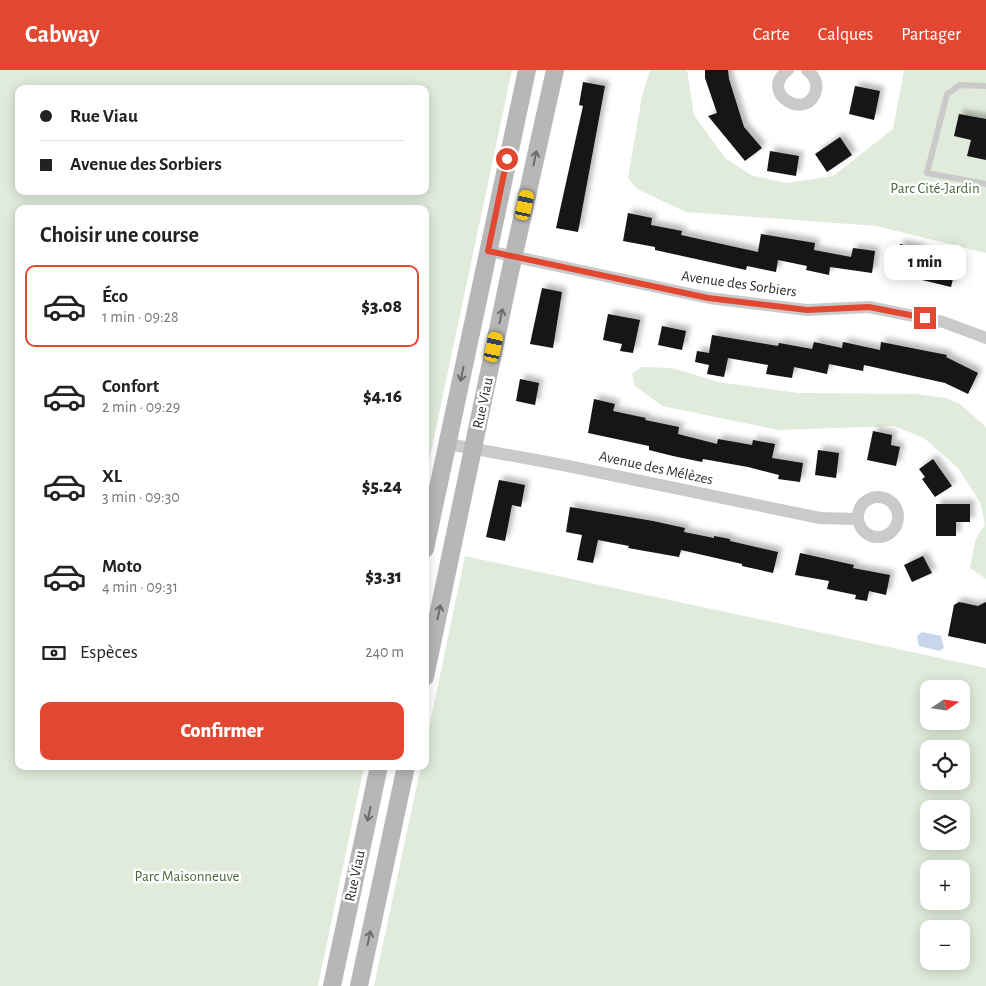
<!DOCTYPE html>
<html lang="fr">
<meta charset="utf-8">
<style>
:root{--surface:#fff;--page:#f2f2f2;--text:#222;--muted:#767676;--line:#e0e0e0;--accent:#e24731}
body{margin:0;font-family:"Alegreya Sans",sans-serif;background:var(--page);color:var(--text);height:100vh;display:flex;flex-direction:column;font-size:19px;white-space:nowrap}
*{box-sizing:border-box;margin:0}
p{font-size:16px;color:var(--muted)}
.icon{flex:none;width:28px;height:28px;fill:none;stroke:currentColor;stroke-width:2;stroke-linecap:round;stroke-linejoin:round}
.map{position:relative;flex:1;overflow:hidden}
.sheet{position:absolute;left:15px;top:135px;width:414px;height:565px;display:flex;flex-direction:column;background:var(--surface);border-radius:10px;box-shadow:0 2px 12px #0003}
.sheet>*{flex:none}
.hud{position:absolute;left:15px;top:15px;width:414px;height:110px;border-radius:10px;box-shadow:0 2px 12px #0003;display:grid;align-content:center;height:110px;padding:0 25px;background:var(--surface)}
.needle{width:32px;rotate:77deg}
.buttons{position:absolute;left:920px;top:610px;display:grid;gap:10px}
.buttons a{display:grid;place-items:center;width:50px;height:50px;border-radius:10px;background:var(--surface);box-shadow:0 2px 12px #0003;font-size:25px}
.end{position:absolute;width:22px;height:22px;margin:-11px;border:6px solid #e24731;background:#fff;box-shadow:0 0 0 2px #fff}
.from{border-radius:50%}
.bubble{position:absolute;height:35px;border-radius:10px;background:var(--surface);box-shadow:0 2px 12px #0003;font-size:16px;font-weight:800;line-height:35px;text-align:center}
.car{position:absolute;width:15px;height:30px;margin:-15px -8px;border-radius:6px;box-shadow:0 0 4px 1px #0007;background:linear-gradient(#f5c518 24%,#345 0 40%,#f5c518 0 76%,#345 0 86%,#f5c518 0)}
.hud b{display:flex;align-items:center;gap:18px;height:48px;font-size:19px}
.hud b+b{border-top:1px solid var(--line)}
.hud i{width:12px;height:12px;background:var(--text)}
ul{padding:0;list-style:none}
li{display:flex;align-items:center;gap:15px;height:82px;margin:0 10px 8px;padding:0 15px;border:2px solid transparent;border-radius:10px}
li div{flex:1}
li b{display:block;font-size:19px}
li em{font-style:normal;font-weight:800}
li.active{border-color:var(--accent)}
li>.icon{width:45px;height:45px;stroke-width:1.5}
h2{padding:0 25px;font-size:22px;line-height:60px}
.pay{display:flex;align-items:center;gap:12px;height:55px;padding:0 25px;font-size:19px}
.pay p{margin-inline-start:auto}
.action{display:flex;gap:10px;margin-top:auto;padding:10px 25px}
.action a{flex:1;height:58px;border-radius:10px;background:var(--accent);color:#fff;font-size:20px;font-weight:800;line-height:58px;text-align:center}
header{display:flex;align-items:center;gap:30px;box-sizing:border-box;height:70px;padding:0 25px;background:var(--accent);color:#fff}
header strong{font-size:24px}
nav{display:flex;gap:28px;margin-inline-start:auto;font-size:18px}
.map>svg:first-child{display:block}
.green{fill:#e0ebdb;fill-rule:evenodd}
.water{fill:#c7d6eb}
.building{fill:#141414;filter:url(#shadow)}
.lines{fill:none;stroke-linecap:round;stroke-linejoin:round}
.service{stroke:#cacaca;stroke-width:6}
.minor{stroke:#cacaca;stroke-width:12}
.secondary{stroke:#b7b7b7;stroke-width:18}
.oneway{stroke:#6b6b6b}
.route{stroke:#e24731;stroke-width:6}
.labels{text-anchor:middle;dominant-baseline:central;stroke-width:5;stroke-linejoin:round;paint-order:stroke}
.park-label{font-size:15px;fill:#48683b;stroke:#fff}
.street-label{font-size:15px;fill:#2d2d2d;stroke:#fff}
</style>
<header>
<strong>Cabway</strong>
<nav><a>Carte</a><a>Calques</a><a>Partager</a></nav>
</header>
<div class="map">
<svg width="986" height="916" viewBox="0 0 986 916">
<defs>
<filter id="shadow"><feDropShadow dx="4.5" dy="-4.5" stdDeviation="2.5" flood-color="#0004"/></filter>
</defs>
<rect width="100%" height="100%" fill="#fff"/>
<g class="green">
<path d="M0,0H512L425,410V139H19V696H364L318,916H0ZM19,19H425V121H19Z"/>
<path d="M650,0H687L694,45L725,88L751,105L786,113L833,106L893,59L904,0H986V183L876,156L686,142L637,119L628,108L642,26Z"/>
<path d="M641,297L672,298L718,312L798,323L916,324L946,328L960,334L986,357V509L970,498L975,471L985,454L980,432L958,398L924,368L894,356L778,360L662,336L635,316L632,304Z"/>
<path d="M465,486L986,598V916H374L421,696H425V677ZM929,619H961V651H929ZM929,679H961V711H929ZM929,739H961V771H929ZM929,799H961V831H929ZM929,859H961V891H929Z"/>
</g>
<path class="water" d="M922,562L941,566L944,578L940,581L919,576L917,566Z"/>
<g class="building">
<path d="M705,0H728L729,9L744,57L762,78L745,91L708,46L717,43L705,8Z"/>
<path d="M583,12L605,16L578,162L556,158L583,36L579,35Z"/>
<path d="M855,16L880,21L874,50L849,44Z"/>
<path d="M959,44L986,49V90L967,86L971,70L954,66Z"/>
<path d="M840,67L852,85L827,102L815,84Z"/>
<path d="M770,81L799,86L796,106L767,101Z"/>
<path d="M628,143L652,148L651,155L682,161L681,165L758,182L761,164L815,173L814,180L851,187L853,178L875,181L872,203L830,197L829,205L806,200L807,196L778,190L776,202L747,196L746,200L655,180V177L623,171Z"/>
<path d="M900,174L922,179L919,191L955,200L951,217L897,204L899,194L896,193Z"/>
<path d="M542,218L562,222L553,278L530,274Z"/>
<path d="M608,244L640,250L633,283L620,281L622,274L603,270Z"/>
<path d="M662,256L686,261L682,280L658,275Z"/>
<path d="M712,265L778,276L779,273L812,279L814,272L842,278L843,272L880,280L881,272L947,285L946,287L978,303L968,324L945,313L864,295L863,301L829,294L827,304L794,297L792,308L766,304L768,295L728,288L724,307L707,304L709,295L695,292L697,281L709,283Z"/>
<path d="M520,309L539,313L535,335L516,331Z"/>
<path d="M594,329L615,334L613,341L646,348L645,350L679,357L678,364L717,374L718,369L752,375L753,370L775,374L772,388L803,393L800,412L778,409L779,405L748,397L703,389L702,392L673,386L649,380V376L588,363Z"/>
<path d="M873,361L892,365L891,375L900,377L896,396L867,390Z"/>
<path d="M818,380L839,383L836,408L815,405Z"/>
<path d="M933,389L952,416L935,427L922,409L925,407L919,399Z"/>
<path d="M499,410L525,415L521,437L512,435L505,471L486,467Z"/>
<path d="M936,434H970V452H956V466H936Z"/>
<path d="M570,437L653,451L685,458L684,462L714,468V466L730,469V471L778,482L773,503L742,496V494L681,480L679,487L628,478L629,476L598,470L593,493L577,490L582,465L566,462Z"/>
<path d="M800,483L854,495L853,498L890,505L886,525L869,521L867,531L855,529L856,525L827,519L829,511L795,505Z"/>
<path d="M923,486L932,503L912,512L904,495Z"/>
<path d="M959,532L978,536L986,532V574L948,566L954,535Z"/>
</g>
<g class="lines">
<path class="service" d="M986,16L960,15L947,24L927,103L986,114"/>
<g class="minor">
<path d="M788,0C757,23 808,53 816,20C818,12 813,5 807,0"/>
<path d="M488,181L709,228L807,240L869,237L943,252L986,268"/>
<path d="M448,374L563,395L820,448L857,449"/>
<circle cx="878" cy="447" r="20"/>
</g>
<g class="secondary">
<path d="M425,479L527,0"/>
<path d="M425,607L509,207L555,0"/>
<path d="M332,916L379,696"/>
<path d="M359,916L406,696"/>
</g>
</g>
<defs><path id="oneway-shaft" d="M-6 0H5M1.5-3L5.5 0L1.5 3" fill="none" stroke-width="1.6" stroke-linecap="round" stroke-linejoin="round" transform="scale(1.25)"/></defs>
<g class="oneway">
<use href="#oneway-shaft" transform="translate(535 88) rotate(-78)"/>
<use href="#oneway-shaft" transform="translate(501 246) rotate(-78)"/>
<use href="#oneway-shaft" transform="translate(462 304) rotate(102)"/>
<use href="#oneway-shaft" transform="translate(439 542) rotate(-78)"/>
<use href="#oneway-shaft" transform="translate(369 744) rotate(102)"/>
<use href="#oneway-shaft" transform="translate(369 868) rotate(-78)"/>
</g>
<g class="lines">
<path class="route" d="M507,89L488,181L708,228L807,240L869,237L925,248"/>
</g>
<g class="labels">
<g class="park-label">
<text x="935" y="118">Parc Cité-Jardin</text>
<text x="187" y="806">Parc Maisonneuve</text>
</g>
<g class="street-label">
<text transform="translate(739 214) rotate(8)">Avenue des Sorbiers</text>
<text transform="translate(483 333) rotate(-78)">Rue Viau</text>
<text transform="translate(656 398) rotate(12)">Avenue des Mélèzes</text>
<text transform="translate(355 806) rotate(-78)">Rue Viau</text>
</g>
</g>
</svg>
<div class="buttons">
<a><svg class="needle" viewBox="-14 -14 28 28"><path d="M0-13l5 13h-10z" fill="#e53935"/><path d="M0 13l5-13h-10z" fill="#767676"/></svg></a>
<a><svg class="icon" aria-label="locate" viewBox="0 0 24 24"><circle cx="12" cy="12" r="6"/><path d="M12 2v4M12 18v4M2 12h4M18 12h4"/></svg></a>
<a><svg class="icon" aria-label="layers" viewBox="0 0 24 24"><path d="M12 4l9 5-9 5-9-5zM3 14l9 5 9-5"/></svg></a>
<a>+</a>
<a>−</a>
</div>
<i class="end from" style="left:507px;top:89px"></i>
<i class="end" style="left:925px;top:248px"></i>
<div class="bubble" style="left:884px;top:175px;width:82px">1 min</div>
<i class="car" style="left:525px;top:135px;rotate:12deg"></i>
<i class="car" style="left:494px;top:277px;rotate:12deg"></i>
<div class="hud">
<b><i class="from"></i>Rue Viau</b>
<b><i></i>Avenue des Sorbiers</b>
</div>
<section class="sheet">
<h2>Choisir une course</h2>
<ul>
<li class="active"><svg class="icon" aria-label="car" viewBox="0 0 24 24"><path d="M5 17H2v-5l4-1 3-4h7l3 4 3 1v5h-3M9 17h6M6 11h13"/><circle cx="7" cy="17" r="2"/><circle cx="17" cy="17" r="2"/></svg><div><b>Éco</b><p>1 min · 09:28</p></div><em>$3.08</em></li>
<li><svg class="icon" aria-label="car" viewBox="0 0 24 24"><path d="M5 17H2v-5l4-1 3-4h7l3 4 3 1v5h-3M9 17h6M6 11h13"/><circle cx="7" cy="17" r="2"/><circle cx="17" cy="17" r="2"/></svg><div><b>Confort</b><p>2 min · 09:29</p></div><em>$4.16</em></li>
<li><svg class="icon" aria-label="car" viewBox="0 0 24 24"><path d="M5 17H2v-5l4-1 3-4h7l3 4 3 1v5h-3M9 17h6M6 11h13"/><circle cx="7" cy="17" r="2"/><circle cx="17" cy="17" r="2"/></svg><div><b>XL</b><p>3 min · 09:30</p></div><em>$5.24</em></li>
<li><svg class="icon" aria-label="car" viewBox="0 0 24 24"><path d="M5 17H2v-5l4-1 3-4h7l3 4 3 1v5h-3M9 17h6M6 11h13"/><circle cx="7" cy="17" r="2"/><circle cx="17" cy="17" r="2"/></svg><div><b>Moto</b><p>4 min · 09:31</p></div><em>$3.31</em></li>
</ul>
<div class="pay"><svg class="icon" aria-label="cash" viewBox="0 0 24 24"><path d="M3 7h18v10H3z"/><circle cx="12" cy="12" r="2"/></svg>Espèces<p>240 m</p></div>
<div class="action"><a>Confirmer</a></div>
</section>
</div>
